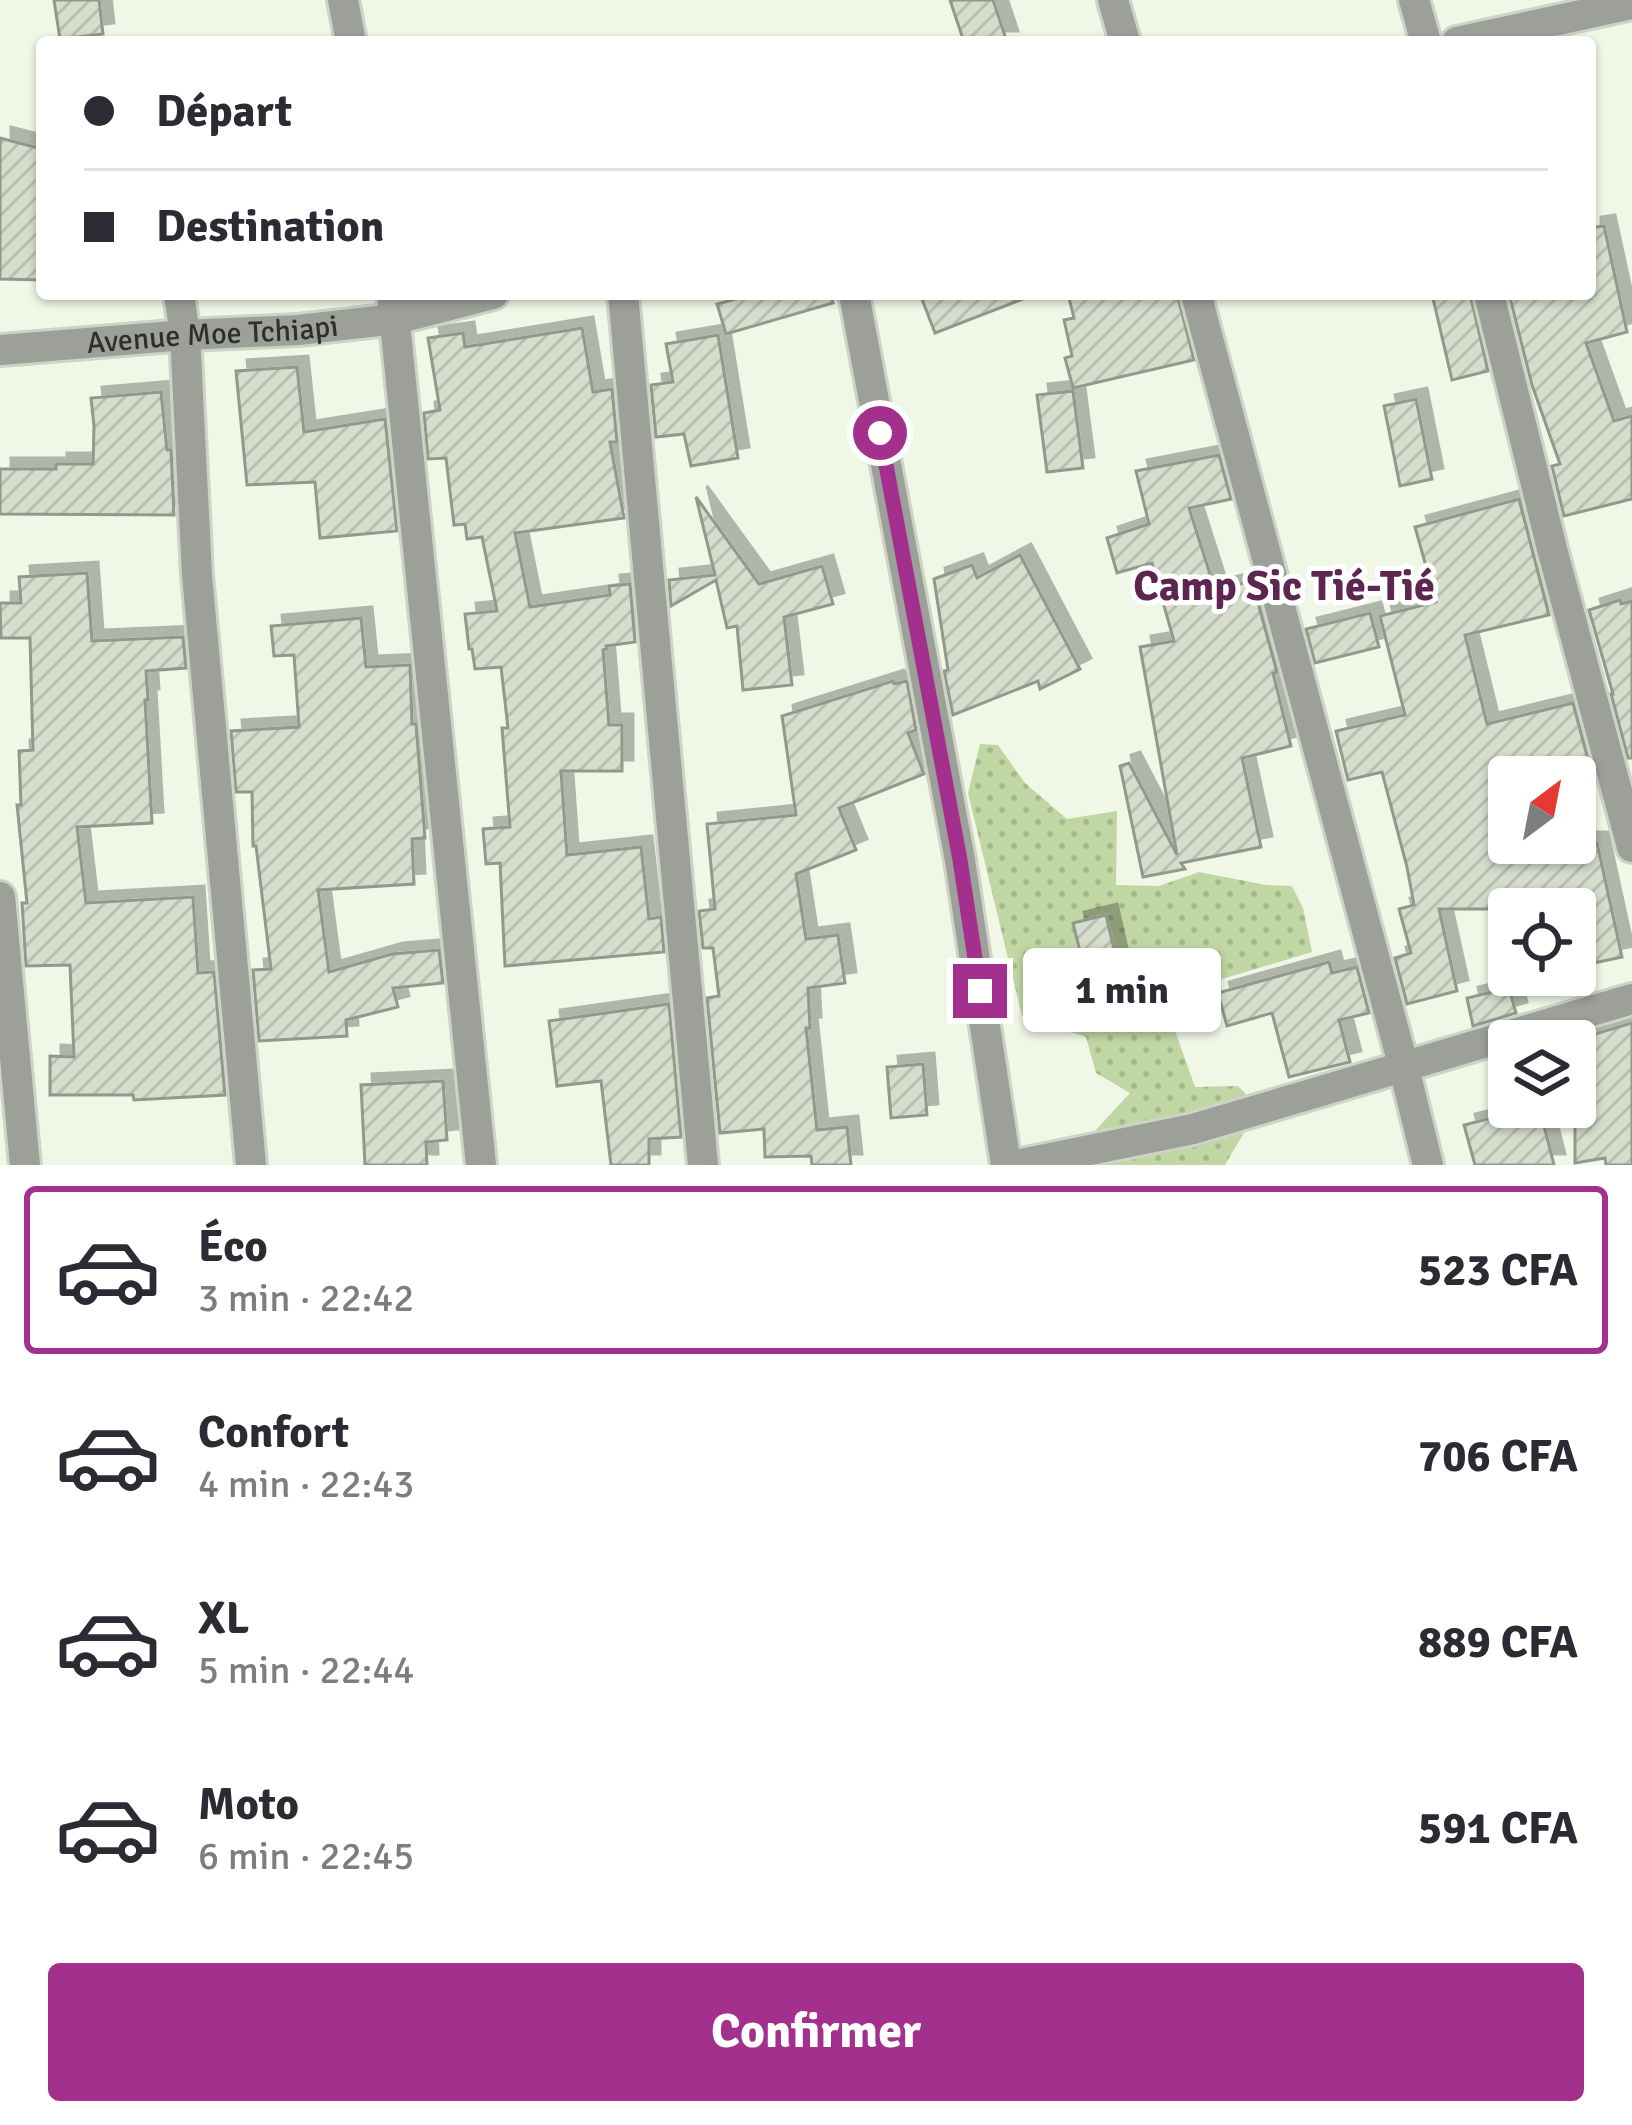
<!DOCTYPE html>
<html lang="fr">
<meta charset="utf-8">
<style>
:root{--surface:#fff;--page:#f7f7f7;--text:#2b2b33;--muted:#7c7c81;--line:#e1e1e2;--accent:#a2308c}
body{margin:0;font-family:Signika,sans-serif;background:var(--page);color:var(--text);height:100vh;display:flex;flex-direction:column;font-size:45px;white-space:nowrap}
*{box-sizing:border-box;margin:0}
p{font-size:39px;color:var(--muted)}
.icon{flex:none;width:66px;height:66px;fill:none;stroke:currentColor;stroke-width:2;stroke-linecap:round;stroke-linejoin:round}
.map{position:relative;height:1165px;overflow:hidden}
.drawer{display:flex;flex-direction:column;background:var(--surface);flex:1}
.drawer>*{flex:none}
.banner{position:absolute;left:36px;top:36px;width:1560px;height:264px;border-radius:12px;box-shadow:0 3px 9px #0004;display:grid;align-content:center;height:264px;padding:0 48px;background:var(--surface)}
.needle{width:78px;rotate:32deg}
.controls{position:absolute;left:1488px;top:756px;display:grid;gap:24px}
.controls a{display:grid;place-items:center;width:108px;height:108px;border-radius:12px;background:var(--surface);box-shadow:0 3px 9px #0004;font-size:60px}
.end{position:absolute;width:54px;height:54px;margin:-27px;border:15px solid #a2308c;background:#fff;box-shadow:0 0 0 6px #fff}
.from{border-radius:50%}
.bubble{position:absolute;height:84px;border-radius:12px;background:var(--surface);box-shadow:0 3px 9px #0004;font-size:39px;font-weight:700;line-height:84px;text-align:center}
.banner b{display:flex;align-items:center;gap:42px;height:114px;font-size:45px}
.banner b+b{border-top:3px solid var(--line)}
.banner i{width:30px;height:30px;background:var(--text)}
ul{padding:21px 0 0;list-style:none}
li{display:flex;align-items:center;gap:36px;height:168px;margin:0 24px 18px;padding:0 24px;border:6px solid transparent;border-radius:12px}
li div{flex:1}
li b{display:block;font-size:45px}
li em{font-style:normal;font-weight:700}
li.active{border-color:var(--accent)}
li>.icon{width:108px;height:108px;stroke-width:1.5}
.cta{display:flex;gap:24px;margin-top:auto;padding:24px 48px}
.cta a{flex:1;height:138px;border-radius:12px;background:var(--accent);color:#fff;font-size:48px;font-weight:700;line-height:138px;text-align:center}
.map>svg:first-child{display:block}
.grass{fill:url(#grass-dots)}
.building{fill:url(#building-hatch);stroke:#92998a;stroke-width:3;filter:url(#shadow)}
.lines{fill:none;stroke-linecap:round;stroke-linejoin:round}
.minor-casing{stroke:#cdd3c5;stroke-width:36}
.minor{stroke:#9da099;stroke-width:30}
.route{stroke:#a2308c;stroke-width:15}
.labels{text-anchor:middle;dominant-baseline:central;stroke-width:10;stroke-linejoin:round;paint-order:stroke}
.street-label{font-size:30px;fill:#2d2f29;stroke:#fff}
.district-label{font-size:42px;font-weight:bold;fill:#5d2651;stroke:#fff}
</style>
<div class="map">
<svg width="1632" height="1165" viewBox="0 0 1632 1165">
<defs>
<pattern id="grass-dots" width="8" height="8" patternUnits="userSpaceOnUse" patternTransform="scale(3)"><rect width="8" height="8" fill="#c0d6a3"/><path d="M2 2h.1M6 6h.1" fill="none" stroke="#a5b88c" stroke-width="1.8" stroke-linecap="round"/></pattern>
<pattern id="building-hatch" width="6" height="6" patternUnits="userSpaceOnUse" patternTransform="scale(3)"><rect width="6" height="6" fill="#d6ddcd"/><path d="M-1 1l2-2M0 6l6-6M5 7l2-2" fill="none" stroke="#b8beb0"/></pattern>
<filter id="shadow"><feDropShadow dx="11" dy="-11" stdDeviation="0" flood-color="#0004"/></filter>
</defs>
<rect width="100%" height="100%" fill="#f0f7e7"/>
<g class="grass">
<path d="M980,744L998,745L1025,783L1067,819L1117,811L1116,885L1159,886L1199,872L1266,885L1292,886L1303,908L1312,952L1163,997L1195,1087L1238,1086L1252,1100L1094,1132L1130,1093L1096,1073L1086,1037L1022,1016L968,793Z"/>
<path d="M1251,1121L1225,1165H1049Z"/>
</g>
<g class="building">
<path d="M54,0H99L103,34L60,39Z"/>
<path d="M950,0H993L1007,42H964Z"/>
<path d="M0,138L42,149V280L0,279Z"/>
<path d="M1604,226L1627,332L1586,343L1614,421L1632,416V499L1564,516L1552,466L1560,464L1532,385L1509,294H1590V228Z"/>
<path d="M754,294H831L833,303L726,334L717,304Z"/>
<path d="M920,294H1028V297L935,333Z"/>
<path d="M1068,294H1177L1194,360L1073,388L1065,358L1072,356L1064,320L1074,318Z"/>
<path d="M1432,294H1470L1488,371L1452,380Z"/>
<path d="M582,328L593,392L612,389L617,442H610L624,518L515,533L530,607L610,595L609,586L630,584L635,642L606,646L607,649L603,650L609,725H622V771H561L567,855L641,847L649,919L661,917L664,952L505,966L500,863L486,864L483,829L510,827L502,728H508L501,667L475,669L472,649H469L465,614L497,611L482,537L467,539L465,524L454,525L446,458L428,459L424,413L440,410L428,338L463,333L465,347Z"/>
<path d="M718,335L738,458L691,466L684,434L656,437L651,385L673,382L666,344Z"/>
<path d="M297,367L304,432L385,419L397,531L320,538L315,482L247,485L236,371Z"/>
<path d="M1073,391L1083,468L1047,472L1037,395Z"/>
<path d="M161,392L167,450H171L174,515L0,514V469H56V464H93L94,426L91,398Z"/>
<path d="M1416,399L1432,479L1400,486L1384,406Z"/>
<path d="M1219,455L1231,499L1189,508L1215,590L1252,581L1277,672L1273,673L1291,746L1242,758L1261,847L1181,863L1185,869L1143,877L1120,766L1129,763L1177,855L1140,647L1174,641L1152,563L1117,573L1107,538L1149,524L1136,471Z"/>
<path d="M696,497L759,584L822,566L833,604L784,617L792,685L743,690L737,626L727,628L716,580L671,606L669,580L715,575Z"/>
<path d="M1519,499L1549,615L1465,635L1487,724L1573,703L1590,767L1574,771L1576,777H1509V843H1597L1622,957L1575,967V909H1439L1457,991L1407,1004L1395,958L1411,953L1399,909L1414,905L1407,867L1382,772L1348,780L1336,731L1405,715L1380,616L1436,602L1415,527Z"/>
<path d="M1020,555L1080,669L1040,689L1038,681L953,715L944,671L948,670L934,579L972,565L977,578Z"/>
<path d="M87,573L92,641L183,637L186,668L146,671L148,700H145L152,823L77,827L86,903L193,897L198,973L214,972L225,1095L134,1100L133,1095H50V1056L74,1057L70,965L26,966L22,903H27L17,805H21L19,751L33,750L30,638H1L0,603H21L19,577Z"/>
<path d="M1620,600L1621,604L1632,601V758H1628L1611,694H1613L1589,610Z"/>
<path d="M1370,613L1379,647L1315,663L1306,629Z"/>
<path d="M361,618L366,667L410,665L412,724H416L425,838L412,839L414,884L318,890L329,972L392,954L439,950L443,983L393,988L398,1007L346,1020L347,1036L259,1041L253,970L271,969L256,846H253L252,792H236L231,731L299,727L294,655L274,656L271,626Z"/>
<path d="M893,681L894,684L907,681L916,730L908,733L924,774L839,808L856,850L796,874L806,939L838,935L845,983L808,988L810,1028H806L817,1130L847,1127L851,1165H812L811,1156L765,1157L764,1129L720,1133L707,998L719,996L713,948H703L699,911L715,909L707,824L796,815L782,716Z"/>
<path d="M1106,915L1120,976L1088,983L1073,923Z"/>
<path d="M1329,962L1332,973L1357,967L1369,1013L1339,1020L1350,1062L1289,1077L1272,1013L1227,1026L1218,993Z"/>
<path d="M1509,988L1516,1013L1473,1026L1467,998Z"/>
<path d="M669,1004L681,1137L649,1139V1165H611L601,1081L557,1086L549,1021Z"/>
<path d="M1632,1023V1165H1606L1605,1158L1575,1163V1111L1588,1108L1575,1065V1040Z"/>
<path d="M923,1064L927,1115L891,1118L887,1067Z"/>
<path d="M443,1081L447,1140L426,1142L427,1165H365L361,1085Z"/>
<path d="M1522,1110L1525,1121L1542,1118L1554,1165H1475L1464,1125Z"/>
</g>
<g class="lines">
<defs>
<g id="minor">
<path d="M343,0L351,42"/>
<path d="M1113,0L1125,42"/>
<path d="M1414,0L1426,42"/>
<path d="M1457,42L1632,4"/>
<path d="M179,294L185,335L197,575L251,1165"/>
<path d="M392,294L481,1165"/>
<path d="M623,294L703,1165"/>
<path d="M854,294L960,860L1006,1165"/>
<path d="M1196,294L1404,1068L1428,1165"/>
<path d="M1489,294L1552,549L1632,847"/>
<path id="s1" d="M0,350L185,335L298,330L396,319L493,294"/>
<path d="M0,897L25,1165"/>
<path d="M1016,1165L1193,1129L1632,999"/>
</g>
</defs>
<use href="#minor" class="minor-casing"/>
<use href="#minor" class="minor"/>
</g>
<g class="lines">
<path class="route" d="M880,433L960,860L980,991"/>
</g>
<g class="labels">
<g class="street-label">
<text stroke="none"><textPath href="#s1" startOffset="213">Avenue Moe Tchiapi</textPath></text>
</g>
<g class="district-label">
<text x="1284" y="586">Camp Sic Tié-Tié</text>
</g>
</g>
</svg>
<div class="controls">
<a><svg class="needle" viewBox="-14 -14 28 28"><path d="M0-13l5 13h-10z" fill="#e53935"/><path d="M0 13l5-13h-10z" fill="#7c7c81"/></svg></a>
<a><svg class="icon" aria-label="locate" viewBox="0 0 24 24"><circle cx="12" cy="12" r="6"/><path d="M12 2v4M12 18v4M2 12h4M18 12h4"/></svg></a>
<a><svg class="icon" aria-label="layers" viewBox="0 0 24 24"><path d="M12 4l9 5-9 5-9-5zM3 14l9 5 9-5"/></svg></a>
</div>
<i class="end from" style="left:880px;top:433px"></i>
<i class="end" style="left:980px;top:991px"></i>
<div class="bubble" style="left:1023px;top:948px;width:198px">1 min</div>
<div class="banner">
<b><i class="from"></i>Départ</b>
<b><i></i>Destination</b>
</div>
</div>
<section class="drawer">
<ul>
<li class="active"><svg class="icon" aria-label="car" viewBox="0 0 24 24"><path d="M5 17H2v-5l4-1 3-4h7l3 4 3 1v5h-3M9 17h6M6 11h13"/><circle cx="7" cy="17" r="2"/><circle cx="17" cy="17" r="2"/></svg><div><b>Éco</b><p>3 min · 22:42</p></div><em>523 CFA</em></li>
<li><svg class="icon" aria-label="car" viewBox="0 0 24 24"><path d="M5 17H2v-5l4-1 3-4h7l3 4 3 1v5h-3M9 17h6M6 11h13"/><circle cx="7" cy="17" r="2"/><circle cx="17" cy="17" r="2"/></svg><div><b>Confort</b><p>4 min · 22:43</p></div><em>706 CFA</em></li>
<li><svg class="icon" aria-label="car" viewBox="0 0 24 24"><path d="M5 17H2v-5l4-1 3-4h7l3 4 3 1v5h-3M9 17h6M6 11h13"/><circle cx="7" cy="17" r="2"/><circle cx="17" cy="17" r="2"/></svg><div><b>XL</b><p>5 min · 22:44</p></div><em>889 CFA</em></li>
<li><svg class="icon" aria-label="car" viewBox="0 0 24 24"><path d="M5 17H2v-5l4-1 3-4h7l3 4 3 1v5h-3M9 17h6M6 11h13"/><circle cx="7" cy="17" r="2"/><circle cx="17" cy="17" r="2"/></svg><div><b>Moto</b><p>6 min · 22:45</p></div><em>591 CFA</em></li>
</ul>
<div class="cta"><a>Confirmer</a></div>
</section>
